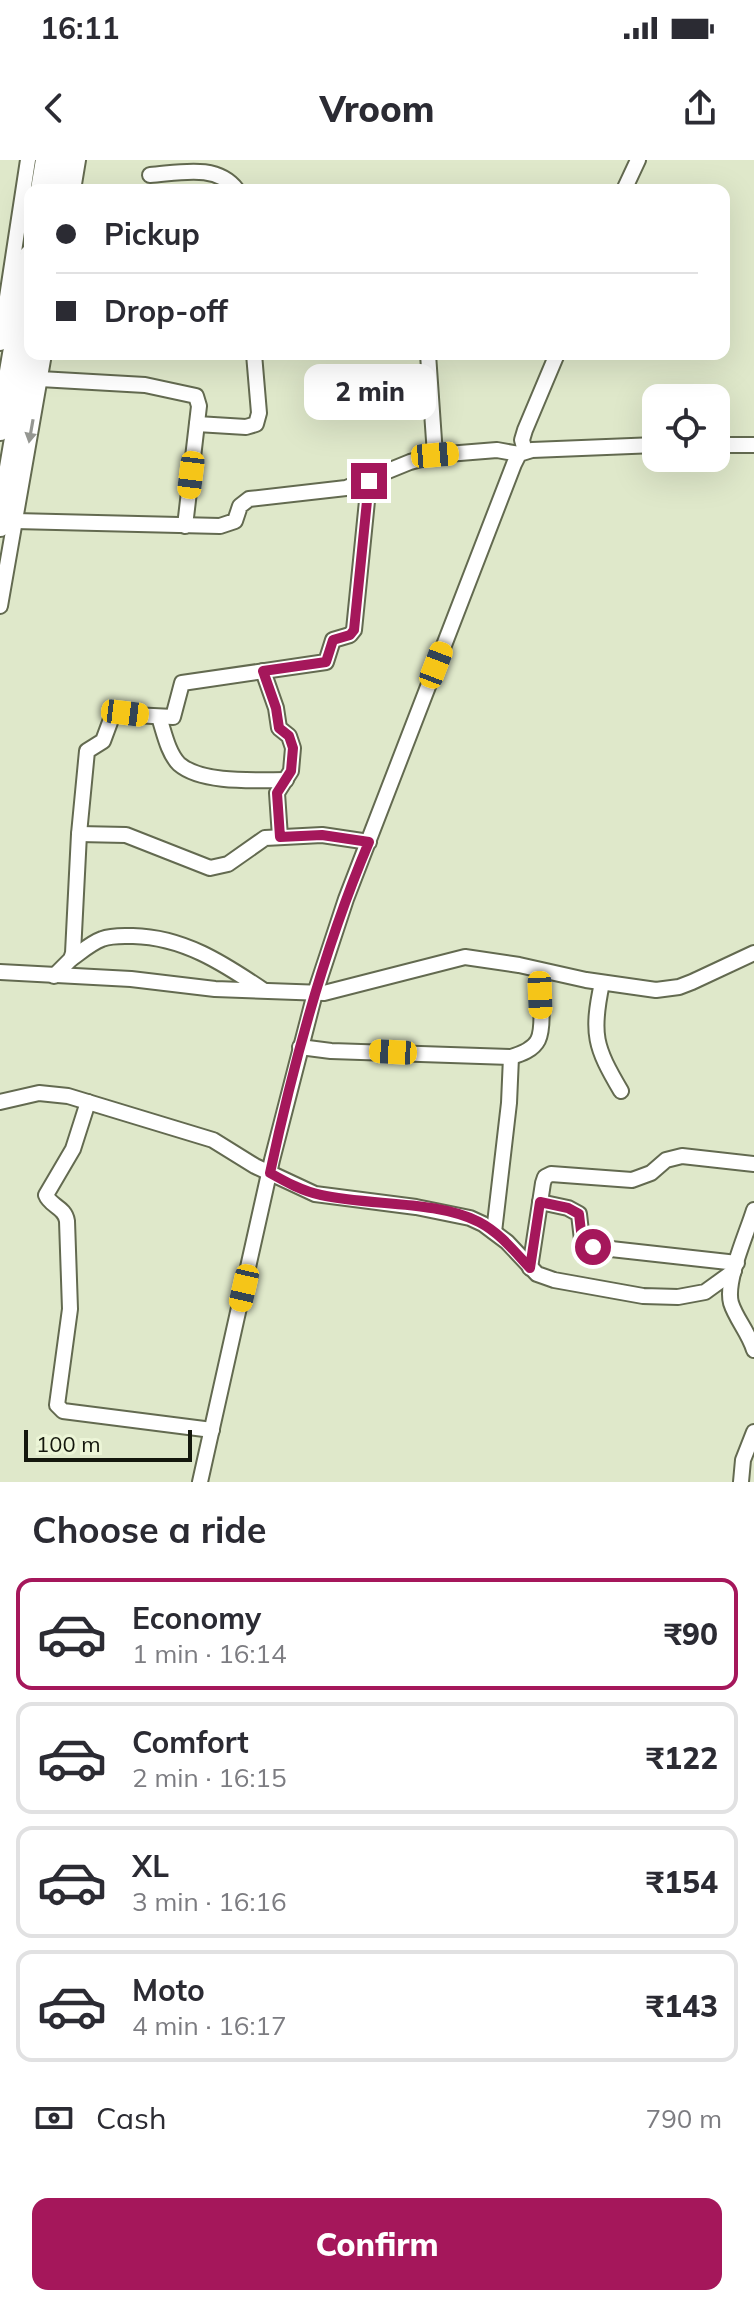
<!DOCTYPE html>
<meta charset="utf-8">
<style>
:root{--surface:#fff;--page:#f7f7f7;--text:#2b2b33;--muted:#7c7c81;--line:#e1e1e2;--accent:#a5175b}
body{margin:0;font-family:Mulish,sans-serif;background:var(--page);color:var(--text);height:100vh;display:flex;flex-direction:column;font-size:30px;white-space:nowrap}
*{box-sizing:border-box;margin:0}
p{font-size:26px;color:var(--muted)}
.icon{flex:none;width:44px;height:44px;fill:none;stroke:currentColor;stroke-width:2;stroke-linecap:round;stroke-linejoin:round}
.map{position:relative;height:1322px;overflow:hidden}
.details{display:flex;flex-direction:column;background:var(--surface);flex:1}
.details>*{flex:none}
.guide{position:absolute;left:24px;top:24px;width:706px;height:176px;border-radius:16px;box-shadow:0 8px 32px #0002;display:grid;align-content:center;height:176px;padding:0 32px;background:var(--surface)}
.controls{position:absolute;left:642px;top:224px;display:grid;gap:16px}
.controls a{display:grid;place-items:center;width:88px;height:88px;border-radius:16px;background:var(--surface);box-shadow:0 8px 32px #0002;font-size:40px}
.scale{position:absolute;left:24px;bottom:20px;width:168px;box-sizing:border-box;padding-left:8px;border:4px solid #14170d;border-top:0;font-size:22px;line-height:28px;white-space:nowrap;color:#14170d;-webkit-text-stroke:6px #ecf5d7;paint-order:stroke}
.end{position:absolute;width:36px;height:36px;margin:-18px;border:10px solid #a5175b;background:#fff;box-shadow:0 0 0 4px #fff}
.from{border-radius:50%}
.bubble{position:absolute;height:56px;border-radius:16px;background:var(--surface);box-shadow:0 8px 32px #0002;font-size:26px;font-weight:800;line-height:56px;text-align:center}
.car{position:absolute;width:24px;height:48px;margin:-24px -12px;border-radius:10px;box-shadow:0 0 6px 2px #0007;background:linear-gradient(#f5c518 24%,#345 0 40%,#f5c518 0 76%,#345 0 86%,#f5c518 0)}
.guide b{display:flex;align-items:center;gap:28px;height:76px;font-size:30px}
.guide b+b{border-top:2px solid var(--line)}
.guide i{width:20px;height:20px;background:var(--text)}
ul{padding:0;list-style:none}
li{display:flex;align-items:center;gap:24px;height:112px;margin:0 16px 12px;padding:0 16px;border:4px solid var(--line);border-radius:16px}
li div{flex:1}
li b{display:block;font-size:30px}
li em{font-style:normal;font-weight:800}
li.active{border-color:var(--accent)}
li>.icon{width:72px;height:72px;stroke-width:1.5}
h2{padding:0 32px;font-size:36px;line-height:96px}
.pay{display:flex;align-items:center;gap:20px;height:88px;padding:0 32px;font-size:30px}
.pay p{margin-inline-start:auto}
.primary-button{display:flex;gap:16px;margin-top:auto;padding:16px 32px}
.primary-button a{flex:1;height:92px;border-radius:16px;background:var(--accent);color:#fff;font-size:32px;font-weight:800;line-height:92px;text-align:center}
.status{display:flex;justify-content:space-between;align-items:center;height:56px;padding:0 40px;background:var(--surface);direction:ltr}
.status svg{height:22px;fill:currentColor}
header{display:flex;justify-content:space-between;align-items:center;height:104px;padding:0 32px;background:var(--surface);font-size:36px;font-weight:800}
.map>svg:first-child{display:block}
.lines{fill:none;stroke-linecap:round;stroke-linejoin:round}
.minor-casing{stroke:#636a50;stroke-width:18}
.highway-casing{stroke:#636a50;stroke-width:24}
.minor{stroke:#fff;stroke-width:14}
.highway{stroke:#fff;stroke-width:20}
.oneway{fill:#959792}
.route{stroke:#a5175b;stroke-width:10}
</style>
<div class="status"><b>16:11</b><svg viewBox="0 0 49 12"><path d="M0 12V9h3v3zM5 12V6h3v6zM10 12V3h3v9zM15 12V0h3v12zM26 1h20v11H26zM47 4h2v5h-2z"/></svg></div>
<header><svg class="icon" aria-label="back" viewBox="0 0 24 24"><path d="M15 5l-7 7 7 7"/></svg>Vroom<svg class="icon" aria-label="share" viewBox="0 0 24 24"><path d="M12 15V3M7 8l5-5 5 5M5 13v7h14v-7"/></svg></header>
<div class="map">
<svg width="754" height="1322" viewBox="0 0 754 1322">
<rect width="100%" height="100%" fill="#dfe8ca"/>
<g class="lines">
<defs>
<g id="minor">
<path d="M150,15C179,13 217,3 237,30"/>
<path d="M73,30L78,0"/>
<path d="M624,30L638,0"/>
<path d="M0,183L28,0"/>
<path d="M428,194L435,295"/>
<path d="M40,219L145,225L196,236L199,246L185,366"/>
<path d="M197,264L246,267L256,264L259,253L254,194"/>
<path d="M716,285H754"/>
<path d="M525,291L522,280L525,270L557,194"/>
<path d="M15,361L220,366L235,361L240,346L249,339L346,328L410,302L435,295L497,290L519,294"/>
<path d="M0,446L44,194"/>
<path d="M263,511L276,548L279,568L289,576L293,588L291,611L277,633L280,677"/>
<path d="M159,557C164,572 168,593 179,604C202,624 257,620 286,620"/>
<path d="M79,674L126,675L210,708L228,704L265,678L322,675L369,682"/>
<path d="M71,799C81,792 91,783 102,779C112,775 123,776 133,776C183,777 223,803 263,830"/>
<path d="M0,812L131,819L215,829L324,833L465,797L519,805L586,820L656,830L679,827L692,822L754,793"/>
<path d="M54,816L71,799L73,793L79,674L87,591L103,581L113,554L173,557L182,523L326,502L333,480L350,475L354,470L369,321"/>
<path d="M602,823C591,874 595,887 621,931"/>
<path d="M300,887L331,891L511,897C521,894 533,890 538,880C545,866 540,827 539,810"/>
<path d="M0,942L39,933L68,936L213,980L255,1006L315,1034L416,1047L470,1058L483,1064L507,1082L537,1114L554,1120L643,1136L678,1137L705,1132L734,1111"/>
<path d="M88,942L73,989L46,1035C50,1046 65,1047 67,1061L70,1149L57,1245L63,1251L212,1270"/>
<path d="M540,1042L568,1048L579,1054L582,1080L593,1087L737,1103"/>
<path d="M754,1050C747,1073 725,1121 731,1143C736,1159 749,1173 754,1190"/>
<path d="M494,1072L509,943L511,897"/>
<path d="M530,1108L543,1023L545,1017L551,1014L632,1020L651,1013L666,1000L682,996L754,1004"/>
<path d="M200,1322L272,1000L315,833L346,739L514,304L519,294L532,290L656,285"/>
<path d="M741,1322L743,1300L754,1272"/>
</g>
<g id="highway">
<path d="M41,30L46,0"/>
<path d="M58,30L64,0"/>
<path d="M0,270L30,95"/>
<path d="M0,366L30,191"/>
</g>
</defs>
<use href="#minor" class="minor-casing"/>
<use href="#highway" class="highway-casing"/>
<use href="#minor" class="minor"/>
<use href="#highway" class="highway"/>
</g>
<defs><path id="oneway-solid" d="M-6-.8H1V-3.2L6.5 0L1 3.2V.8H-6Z" transform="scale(2)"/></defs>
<use class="oneway" href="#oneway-solid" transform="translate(31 271) rotate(100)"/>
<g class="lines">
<path class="route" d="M369,321L354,470L350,475L333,480L326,502L263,511L276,548L279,568L289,576L293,588L291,611L277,633L280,677L322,675L369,682C324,788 294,900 270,1013C286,1022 302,1031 321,1035C369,1046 436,1040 479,1062C500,1073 514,1091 530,1108L540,1042L568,1048L579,1054L582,1080L593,1087"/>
</g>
</svg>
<div class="controls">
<a><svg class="icon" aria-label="locate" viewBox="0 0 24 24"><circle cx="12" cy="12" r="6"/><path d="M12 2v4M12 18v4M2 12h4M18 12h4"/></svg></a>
</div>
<div class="scale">100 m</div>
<i class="end from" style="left:593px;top:1087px"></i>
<i class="end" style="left:369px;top:321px"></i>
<div class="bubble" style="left:304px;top:204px;width:132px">2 min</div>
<i class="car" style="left:435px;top:295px;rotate:85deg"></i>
<i class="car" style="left:191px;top:315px;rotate:187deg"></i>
<i class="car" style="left:436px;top:505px;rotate:21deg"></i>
<i class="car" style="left:125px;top:553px;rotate:97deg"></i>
<i class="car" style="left:540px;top:835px;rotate:178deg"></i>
<i class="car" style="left:393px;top:892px;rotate:273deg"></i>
<i class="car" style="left:244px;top:1128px;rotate:193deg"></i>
<div class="guide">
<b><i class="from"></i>Pickup</b>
<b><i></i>Drop-off</b>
</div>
</div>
<section class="details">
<h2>Choose a ride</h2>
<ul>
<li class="active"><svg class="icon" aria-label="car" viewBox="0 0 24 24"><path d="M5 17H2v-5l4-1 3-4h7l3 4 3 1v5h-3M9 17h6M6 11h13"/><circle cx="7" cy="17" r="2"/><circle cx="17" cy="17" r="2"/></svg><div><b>Economy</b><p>1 min · 16:14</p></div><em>₹90</em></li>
<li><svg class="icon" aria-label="car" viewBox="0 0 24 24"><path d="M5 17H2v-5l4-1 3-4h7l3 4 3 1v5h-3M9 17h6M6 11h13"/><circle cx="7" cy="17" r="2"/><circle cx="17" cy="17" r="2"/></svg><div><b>Comfort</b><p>2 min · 16:15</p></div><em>₹122</em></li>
<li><svg class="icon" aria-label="car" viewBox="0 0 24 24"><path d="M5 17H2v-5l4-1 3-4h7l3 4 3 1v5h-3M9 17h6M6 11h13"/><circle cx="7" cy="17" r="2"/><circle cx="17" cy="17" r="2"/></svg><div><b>XL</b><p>3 min · 16:16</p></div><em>₹154</em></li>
<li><svg class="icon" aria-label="car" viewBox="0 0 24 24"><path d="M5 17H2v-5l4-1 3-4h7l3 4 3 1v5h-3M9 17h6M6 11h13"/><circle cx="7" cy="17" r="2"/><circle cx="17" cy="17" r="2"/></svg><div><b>Moto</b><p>4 min · 16:17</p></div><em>₹143</em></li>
</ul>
<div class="pay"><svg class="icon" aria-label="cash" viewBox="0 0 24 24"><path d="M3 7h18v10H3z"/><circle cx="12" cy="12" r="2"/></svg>Cash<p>790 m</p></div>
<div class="primary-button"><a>Confirm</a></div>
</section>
